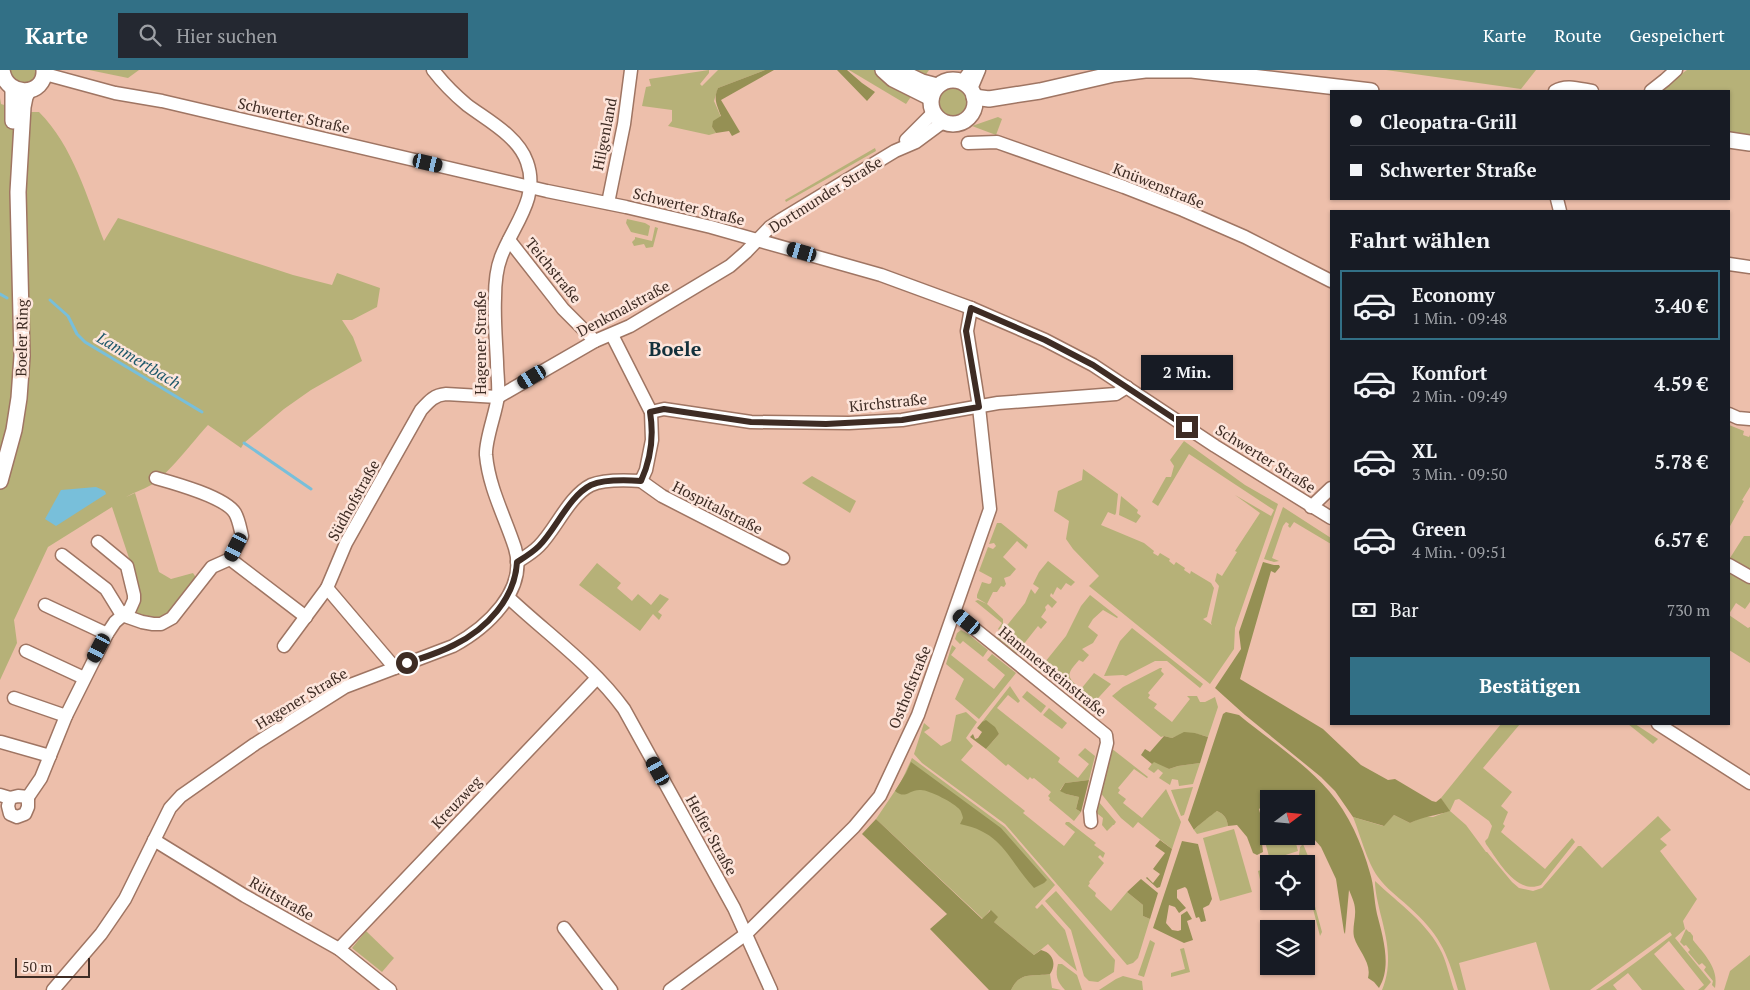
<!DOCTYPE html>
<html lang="de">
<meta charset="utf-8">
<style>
:root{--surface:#171b24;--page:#242831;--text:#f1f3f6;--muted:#9ea1a6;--line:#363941;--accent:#327086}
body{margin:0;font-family:"PT Serif",serif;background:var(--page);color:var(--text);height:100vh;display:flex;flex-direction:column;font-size:19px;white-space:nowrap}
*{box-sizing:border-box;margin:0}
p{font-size:16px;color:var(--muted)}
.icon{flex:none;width:28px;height:28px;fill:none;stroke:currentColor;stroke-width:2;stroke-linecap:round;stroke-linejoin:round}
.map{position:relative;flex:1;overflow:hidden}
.drawer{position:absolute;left:1330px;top:140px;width:400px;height:515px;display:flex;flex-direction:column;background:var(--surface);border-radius:0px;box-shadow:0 1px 4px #0004}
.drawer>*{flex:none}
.guide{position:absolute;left:1330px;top:20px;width:400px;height:110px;border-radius:0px;box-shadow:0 1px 4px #0004;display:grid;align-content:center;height:110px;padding:0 20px;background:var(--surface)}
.needle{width:32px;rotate:74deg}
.fabs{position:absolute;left:1260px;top:720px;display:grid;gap:10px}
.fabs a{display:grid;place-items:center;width:55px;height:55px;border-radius:0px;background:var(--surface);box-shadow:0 1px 4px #0004;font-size:25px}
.scale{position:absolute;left:15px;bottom:12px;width:75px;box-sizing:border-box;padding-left:5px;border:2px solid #3e2c24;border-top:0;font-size:14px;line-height:18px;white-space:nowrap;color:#3e2c24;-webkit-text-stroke:4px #fde5db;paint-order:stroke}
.end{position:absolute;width:22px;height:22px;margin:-11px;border:6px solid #3e2c24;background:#fff;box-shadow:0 0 0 2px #fff}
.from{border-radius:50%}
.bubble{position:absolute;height:35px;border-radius:0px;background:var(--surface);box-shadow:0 1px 4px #0004;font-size:16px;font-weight:800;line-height:35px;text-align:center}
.car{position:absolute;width:15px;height:30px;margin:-15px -8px;border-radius:6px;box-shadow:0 0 4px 1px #0007;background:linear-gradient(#222 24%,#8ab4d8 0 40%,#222 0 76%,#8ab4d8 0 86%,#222 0)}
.guide b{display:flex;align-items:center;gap:18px;height:48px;font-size:19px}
.guide b+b{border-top:1px solid var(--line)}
.guide i{width:12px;height:12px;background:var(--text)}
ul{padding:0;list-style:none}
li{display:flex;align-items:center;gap:15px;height:70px;margin:0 10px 8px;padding:0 10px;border:2px solid transparent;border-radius:0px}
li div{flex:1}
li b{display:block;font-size:19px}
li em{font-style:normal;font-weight:800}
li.current{border-color:var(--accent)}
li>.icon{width:45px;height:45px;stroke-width:1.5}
h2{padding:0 20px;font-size:22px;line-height:60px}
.pay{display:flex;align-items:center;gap:12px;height:55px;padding:0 20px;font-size:19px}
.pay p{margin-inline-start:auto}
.action{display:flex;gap:10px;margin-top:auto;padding:10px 20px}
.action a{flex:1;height:58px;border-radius:0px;background:var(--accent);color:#fff;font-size:20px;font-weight:800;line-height:58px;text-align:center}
header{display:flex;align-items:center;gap:30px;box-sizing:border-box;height:70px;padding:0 25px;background:var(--accent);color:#fff}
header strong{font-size:24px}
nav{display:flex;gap:28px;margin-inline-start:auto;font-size:18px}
.search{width:350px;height:45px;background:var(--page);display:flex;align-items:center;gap:12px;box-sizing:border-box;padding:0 18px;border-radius:0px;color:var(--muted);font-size:19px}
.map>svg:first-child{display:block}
.green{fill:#b6b178}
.forest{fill:#959054}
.water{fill:#78bfda}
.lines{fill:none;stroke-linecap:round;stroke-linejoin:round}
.stream{stroke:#78bfda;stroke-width:3}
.minor-casing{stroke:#9f7563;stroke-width:15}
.major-casing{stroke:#9f7563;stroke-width:18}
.minor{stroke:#fff;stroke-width:12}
.major{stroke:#fff;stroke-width:15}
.route{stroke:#3e2c24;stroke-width:6}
.labels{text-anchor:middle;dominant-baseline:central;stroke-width:5;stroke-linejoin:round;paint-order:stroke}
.street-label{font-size:15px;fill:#3e2c24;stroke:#fde5db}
.water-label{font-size:16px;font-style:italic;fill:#1e586b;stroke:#fde5db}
.district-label{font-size:20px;font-weight:bold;fill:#13303b;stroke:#fde5db}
</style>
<header>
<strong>Karte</strong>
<div class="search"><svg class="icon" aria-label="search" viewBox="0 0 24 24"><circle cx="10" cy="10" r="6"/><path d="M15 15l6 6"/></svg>Hier suchen</div>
<nav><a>Karte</a><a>Route</a><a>Gespeichert</a></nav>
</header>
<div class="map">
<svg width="1750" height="920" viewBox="0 0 1750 920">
<rect width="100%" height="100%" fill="#edbfab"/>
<g class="green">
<path d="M9,0H38C33,16 26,16 12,9Z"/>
<path d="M89,0H139L128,8Z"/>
<path d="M709,0V3L700,14L702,16L718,0H765L718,18L714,31L721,47L712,57L716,63L709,65L668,56L672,51V40L642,36L646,17L651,16L649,9Z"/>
<path d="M849,0H929L906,34Z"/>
<path d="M1386,0H1536L1521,19Z"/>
<path d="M1687,0H1750V65L1729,62V21H1657Z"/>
<circle cx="953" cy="32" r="14"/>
<path d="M0,28L1,34L27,42H39C73,76 87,127 104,171L118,148L293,205L332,215L337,203L380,218L377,237L352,250H342L353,267L362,291L311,320L284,339L244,373L241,378L208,355C194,370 167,406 151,415C143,420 134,422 126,427L135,423L159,502L171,509L193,503L197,509L171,543L157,550L134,544L132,497L112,437L48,477L14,550L17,573L0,610Z"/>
<path d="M998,47L1002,49L996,65L972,56Z"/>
<path d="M875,78L876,81L786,132L785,130Z"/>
<path d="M627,149L645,153L650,156L648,166L631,162L626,153Z"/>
<path d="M655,157L658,158L653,177L646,178L644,174L634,176L632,172L635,169V167L652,171Z"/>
<path d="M1729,355L1744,361L1743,365L1749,367L1750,365V417L1742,430L1744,431L1729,458Z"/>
<path d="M1184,371L1245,415L1278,434L1235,558L1234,579L1210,614L1089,516L1099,506L1073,479L1066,469L1069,451L1054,441L1058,421L1082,410L1083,399L1118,424L1116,443L1115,445L1108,442L1101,455L1144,473L1154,481L1153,483L1158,486L1160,483L1170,489L1169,491L1174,495L1176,492L1185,498L1184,500L1190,504L1191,501L1211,513L1214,518L1207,547L1203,549L1212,555L1211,553L1219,516L1215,511L1217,503L1222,506L1237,482L1235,481L1260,443L1235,425L1271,446L1274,440L1189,384L1158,436L1152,432L1166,407H1171L1174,396L1170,390Z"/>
<path d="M812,406L856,431L850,443L802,413Z"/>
<path d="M1121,426L1138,440L1137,443L1141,446L1136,453L1119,445Z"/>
<path d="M1283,437L1331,468V474L1294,452L1290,458L1288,456L1289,454L1286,452L1283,456L1272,488L1279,491L1274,492L1264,489Z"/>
<path d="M997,453H1001L1028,475L1026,479L1017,471L1003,487L1016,499L1010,506L1004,508L1006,514L1004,517L1001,516L997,522H993L987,534L1003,549V555L999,560L998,559L1002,553L975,531L978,530L987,534L977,528V525L982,512L989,514L991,513L992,508L979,501L988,477L993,479L996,476L994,473L989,474Z"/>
<path d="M1744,466H1750V499L1730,488Z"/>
<path d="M1048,491L1075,512L1071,516L1066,513L1061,520L1057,517L1053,525L1051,523L1050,526L1057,532L1052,538L1048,534L1045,537L1046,540L1041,547L1047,552L1041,559L1038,556L1015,585L996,569L1025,533L1031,519L1035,524L1039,518L1033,514L1039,502Z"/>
<path d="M597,493L621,513L617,518L632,531L638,524L651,535L660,524L669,529L658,542L662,545L659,550L653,544L640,561L579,515Z"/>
<path d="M1729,503L1734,504L1750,513V532L1745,539L1736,533L1729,544L1730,524L1729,523Z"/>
<path d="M1090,525L1118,547L1117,548L1103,540L1093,549L1088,557L1098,565L1093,573L1082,579L1089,585L1083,592L1079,590C1067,604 1065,606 1081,619L1094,603L1111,614L1089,638L1085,640L1080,636L1084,630L1044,598L1039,604L1037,602L1066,566L1081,536Z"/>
<path d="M1729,545L1748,558L1750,557V593L1729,580Z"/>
<path d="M1132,558L1203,614L1200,618L1167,591H1155L1126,606L1123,605L1104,606L1120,571Z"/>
<path d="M961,560L968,564L988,580L983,587L963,571L960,574L955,569L957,563Z"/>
<path d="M952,575L956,578L951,585L994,619L1005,605L987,590L992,584L1016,603L979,649L955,629L964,609L946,594Z"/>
<path d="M1160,598H1162L1161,601L1164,604L1148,623L1150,625L1148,628L1157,634L1154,638L1172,652L1190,629L1187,626H1197L1200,632H1205L1215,627L1218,637L1208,667C1192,662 1187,661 1172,668L1164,666L1161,667L1112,626L1123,617Z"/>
<path d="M1010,616L1020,631L1018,633L1008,625L997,638L1060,688L1058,692L1078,708L1089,694L1078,685L1085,678L1095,686L1089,710L1065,713L1060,720L1066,724L1079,727L1076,739L1081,742L1074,751L1049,730L1050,728L1048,726L1051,722L1034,708L1032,709L1030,707L1028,710L1008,694L1006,696L986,679L999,664L982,652Z"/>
<path d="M1027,621L1046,636L1041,643L1022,627Z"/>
<path d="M1049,638L1067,653L1062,659L1043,645Z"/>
<path d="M966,642L977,652L966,668L973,676L961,690L1025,741L1023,743L1064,776L1075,762L1065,754L1066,752H1069L1096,773L1094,775L1105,783L1103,788L1100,785L1098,787L1104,793L1089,812L1090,813L1088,816L1096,823L1095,826L1111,841L1127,822L1143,835V846L1150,849L1138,888L1133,893L1127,895L1121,888L1005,754L922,693L914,684L924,653L930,658L924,662L941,676L951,671L956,645Z"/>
<path d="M1501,654H1520L1483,698L1512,722L1501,736L1508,742L1503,754L1505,756L1501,762L1545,799L1572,768L1575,772L1541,815C1516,825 1498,790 1486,774L1485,771L1488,768L1492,756L1489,751L1459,729L1455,730L1450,741L1466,755L1486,782H1487L1512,812L1519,818L1533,821L1542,818L1578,776H1581L1602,798L1658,746L1671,760L1660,769L1667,775L1660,781L1697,829L1683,851L1685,859L1675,868L1711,912L1704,920H1698L1704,915L1669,871L1654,884L1685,920H1642L1628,903L1613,915L1617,920H1596C1622,903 1647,884 1672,865L1670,862L1590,920H1550L1536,872L1459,893L1466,920H1458C1446,880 1440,865 1408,836C1398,827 1386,818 1378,807C1367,792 1360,764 1353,747L1383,756L1394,745L1410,753L1424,746L1433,747L1449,741L1441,728Z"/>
<path d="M1628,654H1635L1658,669L1653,674Z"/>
<path d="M1111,678L1148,707L1147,708L1134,699L1118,718L1120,720L1118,723L1126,729L1123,733L1142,748L1166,719L1181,752L1172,779L1138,752L1133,758L1121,748L1099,721Z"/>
<path d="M912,688L1005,757L1055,815L1035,837L1037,839L1042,834L1065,860L1077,901L1059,886L1048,874L1034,885L994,852L990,840L983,849L876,749L901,712Z"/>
<path d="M1154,691L1169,699L1178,696L1200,693L1193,714L1179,716L1178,710L1172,709L1170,715L1159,708L1163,703L1158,699L1154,703L1148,699Z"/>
<path d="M1193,717L1184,745L1181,746L1171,720Z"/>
<path d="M1098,731L1116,752L1114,755H1113L1107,761L1102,755L1103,748L1094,741Z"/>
<path d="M1217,741C1224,744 1227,748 1228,756L1197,764L1194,760C1196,757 1213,743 1217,741Z"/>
<path d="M1234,759L1252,822L1220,831L1203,768Z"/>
<path d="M1270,766H1294L1298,781L1270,790L1264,768Z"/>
<path d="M1303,774L1308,786L1307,792L1304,794H1281L1299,785L1300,777Z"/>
<path d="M1269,797V804L1266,808L1268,816L1265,819L1262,818L1258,801Z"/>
<path d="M1375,811C1398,833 1428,853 1442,883C1447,894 1450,908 1454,920H1382C1393,894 1387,869 1380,842C1378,832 1375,822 1375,811Z"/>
<path d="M1056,821L1115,890L1114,902L1098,912L1089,911L1084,906L1071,860L1045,831Z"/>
<path d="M1311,826L1313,829L1322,862L1320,866L1311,831L1287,837L1286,832L1306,831V827Z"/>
<path d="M1686,859L1689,862H1690L1693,866V870C1704,884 1719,898 1715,918L1712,915L1713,911L1704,900L1706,897L1702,893L1699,895L1688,882L1690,880L1686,875L1684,876L1680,872Z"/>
<path d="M366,861L394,888L382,902L352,878Z"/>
<path d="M1150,870L1155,873L1144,907L1138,905Z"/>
<path d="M1184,878L1190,902L1171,907V903L1185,899L1180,879Z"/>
<path d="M1750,885V920H1724L1730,901Z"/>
<path d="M1058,894H1062L1077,905L1082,920H1065C1057,912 1055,905 1058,894Z"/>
<path d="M1050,904L1052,918L1061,920H1011C1020,901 1032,907 1050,904Z"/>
<path d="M1123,906L1142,911L1143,920H1099L1116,909Z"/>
</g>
<g class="forest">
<path d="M765,0H774L721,30L740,62L732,66L729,61L716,63L712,57L713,51L721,46C717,35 713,29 718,18Z"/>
<path d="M837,0H847L862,13L875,22L867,31Z"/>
<path d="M1263,492L1274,495H1279L1280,497L1275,503L1271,501L1240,609L1323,659L1361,695L1388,710L1395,709L1432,731L1436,732L1441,728L1450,741C1435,746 1424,746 1410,753L1394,745L1384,756L1353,747L1335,721L1321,707L1245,645L1215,618L1241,579L1239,562Z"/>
<path d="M1226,642L1239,645C1268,669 1305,693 1329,721C1349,744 1362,774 1370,803C1374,815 1374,830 1377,844C1383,867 1392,897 1379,918L1374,912L1368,908C1372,892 1358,881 1354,867C1352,858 1356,848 1355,839C1355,833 1351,825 1349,820L1345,864L1344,862L1336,809L1321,777L1306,760V729H1269V737H1262L1259,739L1263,755L1261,764L1263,782L1257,785L1253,783L1247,767L1237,755L1228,756C1227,748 1224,744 1217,741C1214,743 1196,757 1194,760L1188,750L1223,644Z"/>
<path d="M986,650L995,657L999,664L986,679L970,667L973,664L975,669L978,668L982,662L977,658L982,652Z"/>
<path d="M1184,662L1195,663L1208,667L1200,693L1178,696L1169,699L1154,692L1152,694L1141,685L1145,679L1150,682L1164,666L1172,668Z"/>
<path d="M911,692L1001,758L1047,810L1044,813L1034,818C1007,789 1004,763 960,754L963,748C963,747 961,741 960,740C955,733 929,720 921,720C909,719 906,730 895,721L906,703Z"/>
<path d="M1089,710L1081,742L1076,739L1079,727L1066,724L1060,721L1065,713Z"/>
<path d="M876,749L982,849L991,840L998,847L994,852L1034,885L1041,880C1053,883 1057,894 1050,904C1032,907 1020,901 1011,920H989L930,859L947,844L862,764Z"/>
<path d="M1160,770L1172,779L1160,817L1157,818L1146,808L1147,807L1153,813L1160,804L1153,799L1165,783L1155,776Z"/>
<path d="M1182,771L1198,774L1212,829L1209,835L1203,838L1206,851L1201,852L1199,847L1196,848L1187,819L1185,817L1177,820V828L1186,838L1179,843L1175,837L1169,835L1166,853L1172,860L1178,861L1181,860V845L1187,841L1192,849L1187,851L1193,870L1184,873L1153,858Z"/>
<path d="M1141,809L1158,823L1150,849L1143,846V835L1127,822Z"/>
</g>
<path class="water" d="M96,417L105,421L106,424L56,456L45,449L61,420Z"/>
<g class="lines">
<g class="stream">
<path d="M0,224L7,228"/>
<path d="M50,230L68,246L77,264L85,272L202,342"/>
<path d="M244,373L311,419"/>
</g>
<defs>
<g id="minor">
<path d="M45,4L115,23L162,31L547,121L626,137L711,157L881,205L971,238L1045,270L1093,295L1215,376L1331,448"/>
<path d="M962,12L971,0"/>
<path d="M971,19L979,0"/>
<path d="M1555,21C1566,14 1580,19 1592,21"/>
<path d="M1651,21L1665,10L1676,0"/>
<path d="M906,70L933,43"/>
<path d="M968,73L997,72L1124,117L1183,140L1245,167L1331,211"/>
<path d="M1557,129L1560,141"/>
<path d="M608,133L624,54L631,0"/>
<path d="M509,170L563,239L595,271"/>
<path d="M1729,194L1750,197"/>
<path d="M498,327L595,271L630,256L730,196L746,182L770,157L779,151L895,81L916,72L943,52"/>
<path d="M651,342L664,339L751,352L849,353L902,350L998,333L1116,324L1127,317"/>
<path d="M1729,344L1738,348L1750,349"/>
<path d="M156,408C174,413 225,427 235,443C239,450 240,458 242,466L230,489L306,547"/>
<path d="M641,411L662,426L783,488"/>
<path d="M1311,437L1331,418"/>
<path d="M62,485L106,519L122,545L142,552L153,554H161L172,548L212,497L230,489"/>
<path d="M517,492C525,487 532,483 539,476C556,459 569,426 591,415C605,409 626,410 641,411L646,400L652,370L651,342L612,265"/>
<path d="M1729,495L1750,507"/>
<path d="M508,527C546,563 593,596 624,639L734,838L771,920"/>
<path d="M45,535L107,564"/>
<path d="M955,543L1106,665L1107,673L1090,741L1091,752"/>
<path d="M284,576L327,518"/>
<path d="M26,581L84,608"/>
<path d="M395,598L327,518L346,473L421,340C429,331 434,325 446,324L498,327"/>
<path d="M14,628L66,646"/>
<path d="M1658,654L1750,713"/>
<path d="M1,672L50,686"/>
<path d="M0,725L10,728L18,726L28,727V737L25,744L17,747L10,744L8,736L10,728"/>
<path d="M28,727L41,708L66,646L107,564L115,552L130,539L134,530V525L127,496L98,472"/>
<path d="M154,770L245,826L339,879L390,920"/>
<path d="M564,858L611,920"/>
<path d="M339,879L597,608"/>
<path d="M53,920L101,864L125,829L170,738L181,726L255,674L345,617L453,576C486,558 528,521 515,478C505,447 489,418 486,385C485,370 496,343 498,326C499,314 497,303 497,292C496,270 494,249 495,228C495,214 496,200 501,187C513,155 540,128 527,92C518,66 487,50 467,35C455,25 443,13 433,0"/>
<path d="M670,920L746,864L854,757L880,726L918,645L990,439L979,337L967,261L971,238"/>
</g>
<g id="major">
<path d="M2,0C6,29 46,26 44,0"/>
<path d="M883,0L893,9L931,28"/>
<path d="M897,0L922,12L937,16"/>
<circle cx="953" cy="32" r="22"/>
<path d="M974,27L989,29L1040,21L1114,4L1145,0H1192L1371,21"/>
<path d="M13,51V19"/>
<path d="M1729,70L1750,73"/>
<path d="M0,411L14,360L19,328L22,286L18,122L23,37L25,27L28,21"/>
</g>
</defs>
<use href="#minor" class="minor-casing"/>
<use href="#major" class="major-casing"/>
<use href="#minor" class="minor"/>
<use href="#major" class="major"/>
</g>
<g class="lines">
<path class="route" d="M407,593C422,588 439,583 454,575C487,559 515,528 517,492C525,487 532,483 539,476C556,459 569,426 591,415C605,409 626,410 641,411C651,389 654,366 650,342L664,339L751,352L826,354L902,350L979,337L966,261L971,238L1045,270L1093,295L1187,357"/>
</g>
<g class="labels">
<g class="street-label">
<text transform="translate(294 45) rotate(13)">Schwerter Straße</text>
<text transform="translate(604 64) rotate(-79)">Hilgenland</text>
<text transform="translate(1159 115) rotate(22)">Knüwenstraße</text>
<text transform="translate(825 124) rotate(-32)">Dortmunder Straße</text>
<text transform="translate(689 136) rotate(14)">Schwerter Straße</text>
<text transform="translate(554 200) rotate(51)">Teichstraße</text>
<text transform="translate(623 238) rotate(-28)">Denkmalstraße</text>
<text transform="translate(21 268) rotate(-89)">Boeler Ring</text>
<text transform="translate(480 273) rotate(-90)">Hagener Straße</text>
<text transform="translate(888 332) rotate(-6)">Kirchstraße</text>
<text transform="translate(1266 388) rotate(32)">Schwerter Straße</text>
<text transform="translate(353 430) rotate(-61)">Südhofstraße</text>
<text transform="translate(718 437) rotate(27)">Hospitalstraße</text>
<text transform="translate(1053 601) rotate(39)">Hammersteinstraße</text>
<text transform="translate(909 617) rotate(-68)">Osthofstraße</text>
<text transform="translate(301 628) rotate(-31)">Hagener Straße</text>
<text transform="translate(456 732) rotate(-47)">Kreuzweg</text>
<text transform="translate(712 765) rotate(61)">Helfer Straße</text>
<text transform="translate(282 828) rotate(30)">Rüttstraße</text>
</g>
<g class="water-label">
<text transform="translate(139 290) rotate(31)">Lammertbach</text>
</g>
<g class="district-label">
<text x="675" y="278">Boele</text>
</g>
</g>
</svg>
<div class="fabs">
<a><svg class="needle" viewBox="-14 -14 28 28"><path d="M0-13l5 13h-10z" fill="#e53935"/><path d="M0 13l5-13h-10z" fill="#9ea1a6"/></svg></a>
<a><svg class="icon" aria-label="locate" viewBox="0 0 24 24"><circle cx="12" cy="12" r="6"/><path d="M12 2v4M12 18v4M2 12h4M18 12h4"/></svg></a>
<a><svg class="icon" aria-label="layers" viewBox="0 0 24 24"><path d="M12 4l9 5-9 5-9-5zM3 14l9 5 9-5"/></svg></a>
</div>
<div class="scale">50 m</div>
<i class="end from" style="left:407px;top:593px"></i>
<i class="end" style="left:1187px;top:357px"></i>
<div class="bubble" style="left:1141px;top:285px;width:92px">2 Min.</div>
<i class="car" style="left:428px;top:93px;rotate:103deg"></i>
<i class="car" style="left:802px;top:182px;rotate:286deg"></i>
<i class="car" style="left:532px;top:307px;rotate:239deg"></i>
<i class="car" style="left:236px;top:477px;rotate:207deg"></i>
<i class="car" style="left:967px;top:552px;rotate:309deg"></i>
<i class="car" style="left:99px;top:578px;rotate:208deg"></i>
<i class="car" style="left:658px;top:701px;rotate:331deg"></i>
<div class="guide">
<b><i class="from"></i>Cleopatra-Grill</b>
<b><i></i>Schwerter Straße</b>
</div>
<section class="drawer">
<h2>Fahrt wählen</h2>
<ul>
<li class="current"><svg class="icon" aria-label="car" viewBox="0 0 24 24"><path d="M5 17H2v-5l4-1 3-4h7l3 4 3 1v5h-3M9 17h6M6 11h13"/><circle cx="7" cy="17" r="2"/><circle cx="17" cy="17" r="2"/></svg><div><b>Economy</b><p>1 Min. · 09:48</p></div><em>3.40 €</em></li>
<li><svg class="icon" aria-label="car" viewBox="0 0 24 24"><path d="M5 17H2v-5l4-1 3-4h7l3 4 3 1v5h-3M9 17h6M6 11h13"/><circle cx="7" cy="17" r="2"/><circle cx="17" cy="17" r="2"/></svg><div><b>Komfort</b><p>2 Min. · 09:49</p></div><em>4.59 €</em></li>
<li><svg class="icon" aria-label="car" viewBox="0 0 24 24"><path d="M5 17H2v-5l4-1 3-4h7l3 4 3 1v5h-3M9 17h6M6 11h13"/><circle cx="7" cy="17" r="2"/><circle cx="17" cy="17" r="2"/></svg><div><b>XL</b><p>3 Min. · 09:50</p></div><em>5.78 €</em></li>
<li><svg class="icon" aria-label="car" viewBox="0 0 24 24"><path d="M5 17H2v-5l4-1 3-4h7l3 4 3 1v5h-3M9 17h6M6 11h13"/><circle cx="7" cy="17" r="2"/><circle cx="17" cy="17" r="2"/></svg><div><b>Green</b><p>4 Min. · 09:51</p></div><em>6.57 €</em></li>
</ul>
<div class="pay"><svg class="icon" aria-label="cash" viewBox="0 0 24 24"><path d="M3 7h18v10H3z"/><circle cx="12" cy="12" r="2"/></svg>Bar<p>730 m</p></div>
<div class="action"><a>Bestätigen</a></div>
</section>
</div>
